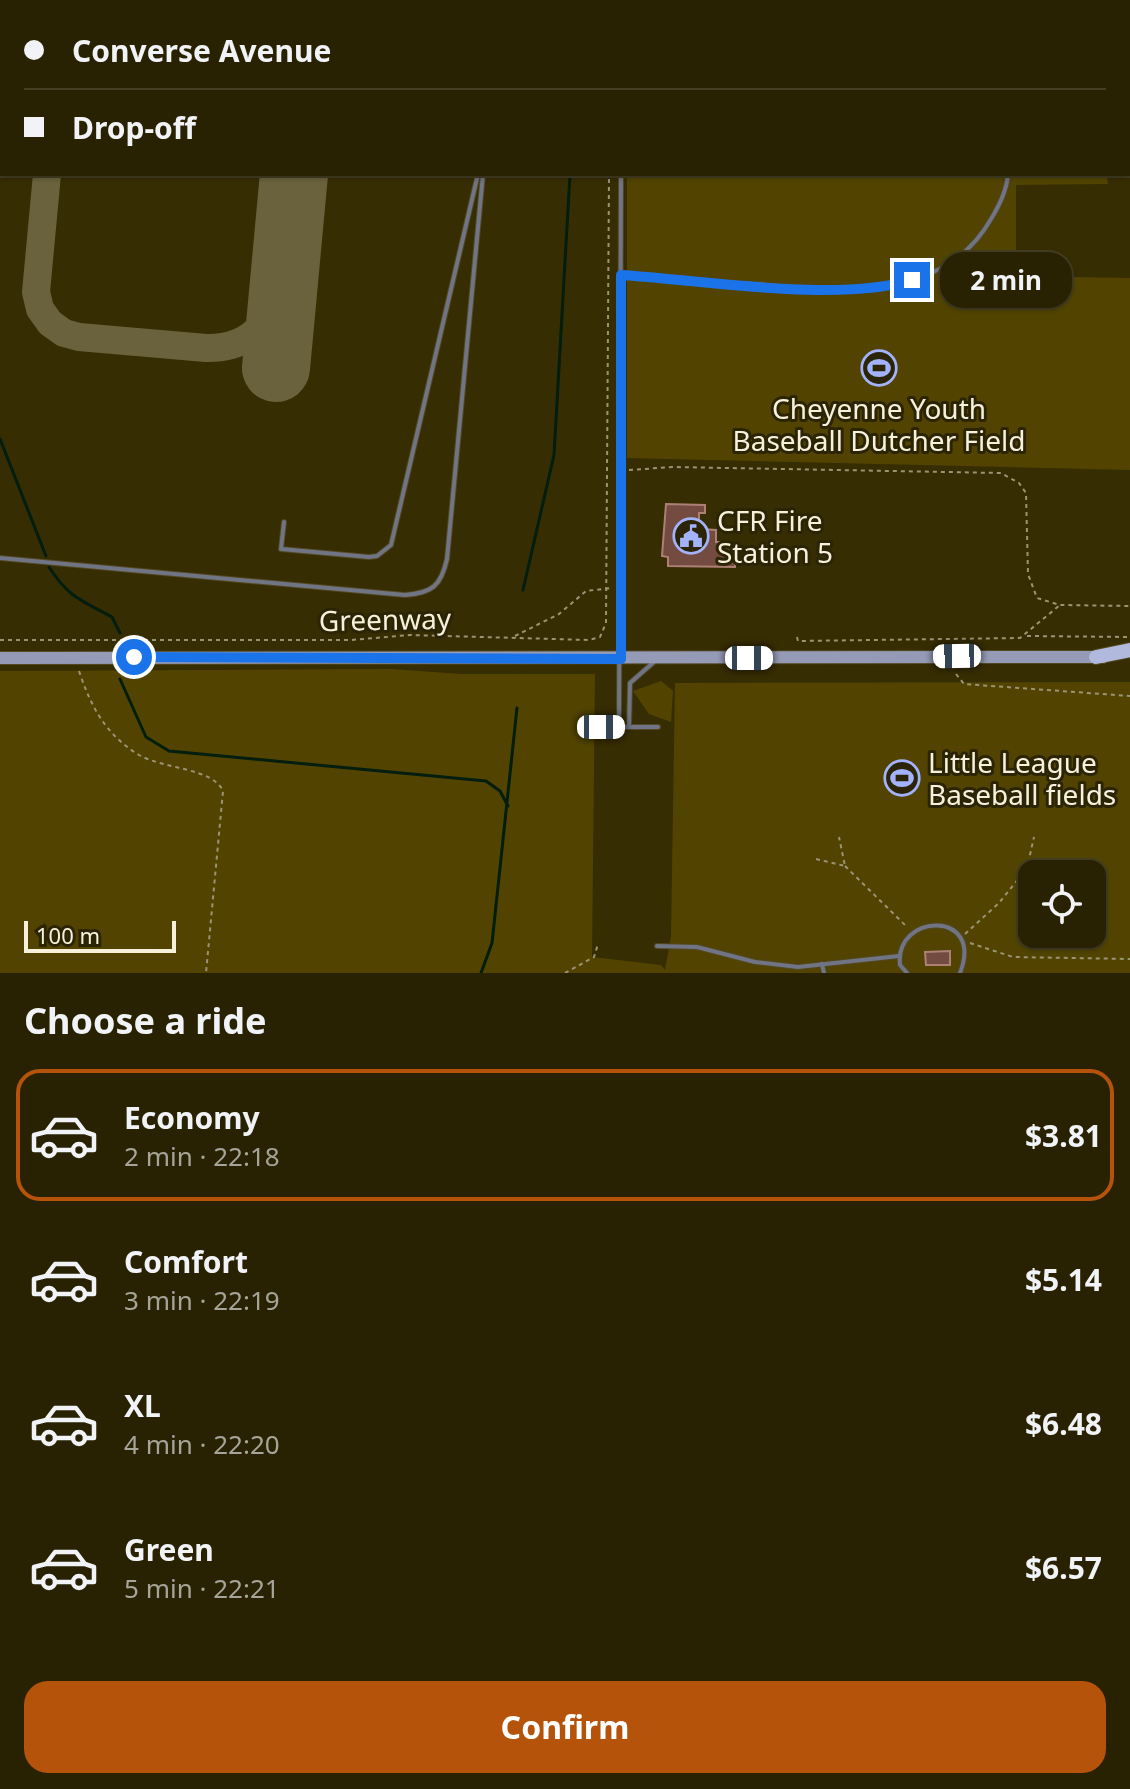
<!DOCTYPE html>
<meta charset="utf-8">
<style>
:root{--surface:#292202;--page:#312a0c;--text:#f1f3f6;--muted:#a5a499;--line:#453f24;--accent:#b45309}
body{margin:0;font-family:"Noto Sans",sans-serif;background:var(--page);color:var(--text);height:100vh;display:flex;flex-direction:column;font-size:30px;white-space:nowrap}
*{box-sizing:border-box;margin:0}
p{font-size:26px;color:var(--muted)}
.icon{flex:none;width:44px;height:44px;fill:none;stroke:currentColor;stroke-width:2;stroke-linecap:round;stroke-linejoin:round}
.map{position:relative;height:973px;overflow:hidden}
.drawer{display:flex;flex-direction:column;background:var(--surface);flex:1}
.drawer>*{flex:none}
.banner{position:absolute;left:0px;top:0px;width:1130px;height:176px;box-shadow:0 2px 6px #0004,0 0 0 2px var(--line);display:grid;align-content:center;height:176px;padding:0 24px;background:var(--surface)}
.fabs{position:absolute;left:1018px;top:860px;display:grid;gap:16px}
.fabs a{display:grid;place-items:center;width:88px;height:88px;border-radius:16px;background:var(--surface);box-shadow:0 2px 6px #0004,0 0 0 2px var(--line);font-size:40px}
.scale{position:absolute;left:24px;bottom:20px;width:152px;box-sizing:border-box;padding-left:8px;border:4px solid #f7f1db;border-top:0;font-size:22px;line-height:28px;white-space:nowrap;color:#f7f1db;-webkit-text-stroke:6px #2b2405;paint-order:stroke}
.end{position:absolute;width:36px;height:36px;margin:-18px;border:10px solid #1a73e8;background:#fff;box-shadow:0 0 0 4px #fff}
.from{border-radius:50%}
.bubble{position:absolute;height:56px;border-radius:24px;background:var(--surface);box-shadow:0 2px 6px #0004,0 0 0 2px var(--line);font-size:26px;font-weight:700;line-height:56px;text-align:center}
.car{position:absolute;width:24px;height:48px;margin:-24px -12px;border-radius:10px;box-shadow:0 0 6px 2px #0007;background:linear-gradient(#fff 24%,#345 0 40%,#fff 0 76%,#345 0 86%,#fff 0)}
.banner b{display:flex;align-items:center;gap:28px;height:76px;font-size:30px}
.banner b+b{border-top:2px solid var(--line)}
.banner i{width:20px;height:20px;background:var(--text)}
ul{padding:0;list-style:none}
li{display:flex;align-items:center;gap:24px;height:132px;margin:0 16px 12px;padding:0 8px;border:4px solid transparent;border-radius:24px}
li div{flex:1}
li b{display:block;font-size:30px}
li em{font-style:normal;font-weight:700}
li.on{border-color:var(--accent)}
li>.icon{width:72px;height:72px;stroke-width:1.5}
h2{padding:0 24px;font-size:36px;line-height:96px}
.cta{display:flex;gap:16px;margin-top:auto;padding:16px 24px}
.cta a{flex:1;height:92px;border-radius:24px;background:var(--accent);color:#fff;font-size:32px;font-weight:700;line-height:92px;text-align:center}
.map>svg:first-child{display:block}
.green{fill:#524400;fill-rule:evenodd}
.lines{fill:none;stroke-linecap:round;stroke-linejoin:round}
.stream{stroke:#031d0e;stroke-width:3}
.taxiway{stroke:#6a623c;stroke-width:28}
.runway{stroke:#6a623c;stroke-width:68}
.building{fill:#734b40;stroke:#ad8075;stroke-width:2}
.lane-casing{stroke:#524821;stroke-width:6}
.secondary-casing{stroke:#524821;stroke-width:14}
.primary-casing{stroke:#524821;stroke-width:16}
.path{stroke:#9b9474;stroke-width:2;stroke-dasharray:4 4;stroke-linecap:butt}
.lane{stroke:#707484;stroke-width:4}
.secondary{stroke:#959bb6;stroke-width:12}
.primary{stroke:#b1b9dc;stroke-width:14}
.route{stroke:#1a73e8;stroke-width:10}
.labels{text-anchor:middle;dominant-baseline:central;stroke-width:6;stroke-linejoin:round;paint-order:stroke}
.poi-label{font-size:28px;fill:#f7f1db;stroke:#2b2405;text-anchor:start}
.street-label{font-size:28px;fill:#f7f1db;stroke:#2b2405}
</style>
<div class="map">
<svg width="1130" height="973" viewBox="0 0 1130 973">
<rect width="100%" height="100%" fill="#372d03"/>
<g class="green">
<path d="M627,174H1107L1108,184L1016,185V276L1130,278V470L627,458Z"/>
<path d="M391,669L461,674H595L592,957L661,965L665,970L671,937L675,683L1130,682V973H0V671ZM1032,874H1092V934H1032Z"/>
<path d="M661,681L673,691L671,722L649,714L633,691Z"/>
</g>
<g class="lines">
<g class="stream">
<path d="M0,439L46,556"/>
<path d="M49,567C69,598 81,600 112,617L120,633"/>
<path d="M523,590L554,455L570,174"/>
<path d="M120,679L146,737L169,751L486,781L500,791L508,806"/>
<path d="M481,973L492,943L517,708"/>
</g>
<g class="taxiway">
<path d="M76,0L78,2"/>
<path d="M309,2L310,0"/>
<path d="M47,174L36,292L40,309L50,323L64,333L79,337L206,348C255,349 276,316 284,272"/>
</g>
<g class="runway">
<path d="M310,2V0"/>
<path d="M276,368L294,174"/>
</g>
</g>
<g class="building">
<path d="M666,504L705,505V513H699V529L716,530V542H720V546L736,547L735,567L668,566V557L662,556Z"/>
<path d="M950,951V965H926L925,952Z"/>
</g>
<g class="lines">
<defs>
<g id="lane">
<path d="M497,2V0"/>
<path d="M621,275C665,278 710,281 754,284C837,290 943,304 991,219C999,206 1007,189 1008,174"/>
<path d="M284,522L281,549L369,557L377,556L391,545L478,174"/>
<path d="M0,558L405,595C432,593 441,586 447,559L483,174"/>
<path d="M601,727H658"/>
<path d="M619,727L621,174"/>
<path d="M629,727L630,683L655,661"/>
<path d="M657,946L697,947L755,962L798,967L899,956"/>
<path d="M822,964L824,973"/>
<path d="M907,973L900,965C894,913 985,909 960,973"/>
</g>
<path id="secondary" d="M0,658L1103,657"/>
<path id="primary" d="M1096,657L1130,650"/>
</defs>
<use href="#lane" class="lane-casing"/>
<use href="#secondary" class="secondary-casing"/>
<use href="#primary" class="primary-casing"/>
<g class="path">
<path d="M557,2V0"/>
<path d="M629,470L673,467L1001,473L1019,483L1026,493L1028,574L1037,598L1060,605L1130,606"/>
<path d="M515,636L559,614L586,591L611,588"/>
<path d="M1027,636L1130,637"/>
<path d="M797,637L798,641L1020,638L1060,605"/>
<path d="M0,640H351L410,635L589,640L600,637L606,623L609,174"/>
<path d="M79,671C91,707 106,735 139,755C163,769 213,768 223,791L206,973"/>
<path d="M956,674L964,684L1130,696"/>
<path d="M816,859L845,866L839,837"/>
<path d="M845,866L907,927"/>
<path d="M1029,868L1057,861"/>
<path d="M965,934L999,903L1027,868L1034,837"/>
<path d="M970,943L1013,957L1130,959"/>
<path d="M565,973L594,957L598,944"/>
</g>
<use href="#lane" class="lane"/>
<use href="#secondary" class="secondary"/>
<use href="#primary" class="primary"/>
</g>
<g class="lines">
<path class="route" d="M134,657L621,659V275C702,280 837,303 912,280"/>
</g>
<defs>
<symbol id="stadium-ring" viewBox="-11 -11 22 22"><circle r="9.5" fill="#2b2405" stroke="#a3b2fd" stroke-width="1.5"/><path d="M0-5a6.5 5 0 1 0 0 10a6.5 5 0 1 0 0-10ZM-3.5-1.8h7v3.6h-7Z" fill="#a3b2fd"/></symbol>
<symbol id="civic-ring" viewBox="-11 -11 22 22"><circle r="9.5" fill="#2b2405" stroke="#a3b2fd" stroke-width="1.5"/><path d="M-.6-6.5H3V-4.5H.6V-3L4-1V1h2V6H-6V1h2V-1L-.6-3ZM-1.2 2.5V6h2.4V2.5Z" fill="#a3b2fd"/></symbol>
</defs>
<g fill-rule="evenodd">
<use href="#stadium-ring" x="859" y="348" width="40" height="40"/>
<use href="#civic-ring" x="671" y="516" width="40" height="40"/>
<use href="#stadium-ring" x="882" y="758" width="40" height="40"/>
</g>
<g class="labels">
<g class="poi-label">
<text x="879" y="408" text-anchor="middle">Cheyenne Youth<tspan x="879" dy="32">Baseball Dutcher Field</tspan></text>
<text x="717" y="520">CFR Fire<tspan x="717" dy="32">Station 5</tspan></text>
<text x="928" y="762">Little League<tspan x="928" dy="32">Baseball fields</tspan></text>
</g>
<g class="street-label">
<text transform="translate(385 619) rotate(-1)">Greenway</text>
</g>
</g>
</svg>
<div class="fabs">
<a><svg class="icon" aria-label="locate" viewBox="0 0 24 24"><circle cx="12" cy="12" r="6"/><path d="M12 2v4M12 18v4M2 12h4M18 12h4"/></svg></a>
</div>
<div class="scale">100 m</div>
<i class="end from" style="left:134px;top:657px"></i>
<i class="end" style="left:912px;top:280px"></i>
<div class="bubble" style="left:940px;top:252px;width:132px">2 min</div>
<i class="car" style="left:957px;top:656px;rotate:269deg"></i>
<i class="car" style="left:749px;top:658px;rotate:90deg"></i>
<i class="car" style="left:601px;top:727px;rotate:90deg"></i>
<div class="banner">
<b><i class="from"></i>Converse Avenue</b>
<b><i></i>Drop-off</b>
</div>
</div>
<section class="drawer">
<h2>Choose a ride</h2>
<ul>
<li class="on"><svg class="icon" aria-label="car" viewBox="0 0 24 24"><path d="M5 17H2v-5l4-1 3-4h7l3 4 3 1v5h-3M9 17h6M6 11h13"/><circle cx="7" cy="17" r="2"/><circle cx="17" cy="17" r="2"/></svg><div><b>Economy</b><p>2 min · 22:18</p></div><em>$3.81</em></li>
<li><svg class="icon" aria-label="car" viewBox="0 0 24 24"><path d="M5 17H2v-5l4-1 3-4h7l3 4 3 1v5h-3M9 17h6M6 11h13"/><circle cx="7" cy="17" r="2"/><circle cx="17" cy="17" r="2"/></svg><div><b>Comfort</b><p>3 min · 22:19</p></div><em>$5.14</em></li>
<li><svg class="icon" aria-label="car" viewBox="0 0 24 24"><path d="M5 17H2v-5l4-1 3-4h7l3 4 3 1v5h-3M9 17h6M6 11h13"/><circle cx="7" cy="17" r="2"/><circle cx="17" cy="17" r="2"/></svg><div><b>XL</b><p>4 min · 22:20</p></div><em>$6.48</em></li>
<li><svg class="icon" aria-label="car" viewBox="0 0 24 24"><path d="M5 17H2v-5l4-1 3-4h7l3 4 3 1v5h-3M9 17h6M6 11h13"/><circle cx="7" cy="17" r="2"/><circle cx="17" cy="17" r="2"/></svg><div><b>Green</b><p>5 min · 22:21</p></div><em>$6.57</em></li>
</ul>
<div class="cta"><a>Confirm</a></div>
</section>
